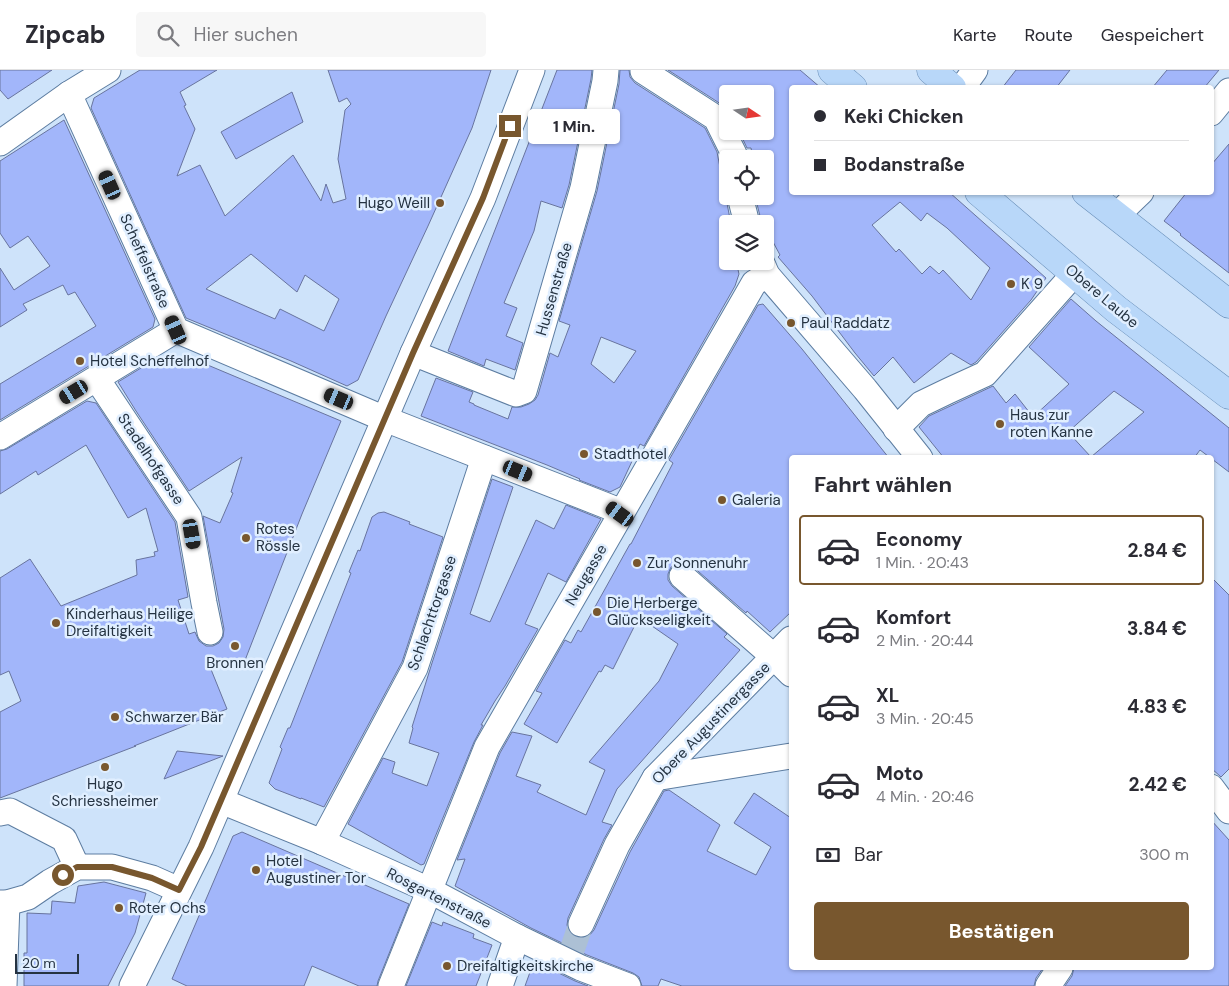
<!DOCTYPE html>
<html lang="de">
<meta charset="utf-8">
<style>
:root{--surface:#fff;--page:#f7f7f7;--text:#2b2b33;--muted:#7c7c81;--line:#e1e1e2;--accent:#78572e}
body{margin:0;font-family:"DM Sans",sans-serif;background:var(--page);color:var(--text);height:100vh;display:flex;flex-direction:column;font-size:19px;white-space:nowrap}
*{box-sizing:border-box;margin:0}
p{font-size:16px;color:var(--muted)}
.icon{flex:none;width:28px;height:28px;fill:none;stroke:currentColor;stroke-width:2;stroke-linecap:round;stroke-linejoin:round}
.map{position:relative;flex:1;overflow:hidden}
.panel{position:absolute;left:789px;top:385px;width:425px;height:515px;display:flex;flex-direction:column;background:var(--surface);border-radius:5px;box-shadow:0 1px 4px #0004}
.panel>*{flex:none}
.banner{position:absolute;left:789px;top:15px;width:425px;height:110px;border-radius:5px;box-shadow:0 1px 4px #0004;display:grid;align-content:center;height:110px;padding:0 25px;background:var(--surface)}
.needle{width:32px;rotate:103deg}
.fabs{position:absolute;left:719px;top:15px;display:grid;gap:10px}
.fabs a{display:grid;place-items:center;width:55px;height:55px;border-radius:5px;background:var(--surface);box-shadow:0 1px 4px #0004;font-size:25px}
.scale{position:absolute;left:15px;bottom:12px;width:64px;box-sizing:border-box;padding-left:5px;border:2px solid #253342;border-top:0;font-size:14px;line-height:18px;white-space:nowrap;color:#253342;-webkit-text-stroke:4px #e1efff;paint-order:stroke}
.end{position:absolute;width:22px;height:22px;margin:-11px;border:6px solid #78572e;background:#fff;box-shadow:0 0 0 2px #fff}
.from{border-radius:50%}
.bubble{position:absolute;height:35px;border-radius:5px;background:var(--surface);box-shadow:0 1px 4px #0004;font-size:16px;font-weight:700;line-height:35px;text-align:center}
.car{position:absolute;width:15px;height:30px;margin:-15px -8px;border-radius:6px;box-shadow:0 0 4px 1px #0007;background:linear-gradient(#222 24%,#8ab4d8 0 40%,#222 0 76%,#8ab4d8 0 86%,#222 0)}
.banner b{display:flex;align-items:center;gap:18px;height:48px;font-size:19px}
.banner b+b{border-top:1px solid var(--line)}
.banner i{width:12px;height:12px;background:var(--text)}
ul{padding:0;list-style:none}
li{display:flex;align-items:center;gap:15px;height:70px;margin:0 10px 8px;padding:0 15px;border:2px solid transparent;border-radius:5px}
li div{flex:1}
li b{display:block;font-size:19px}
li em{font-style:normal;font-weight:700}
li.active{border-color:var(--accent)}
li>.icon{width:45px;height:45px;stroke-width:1.5}
h2{padding:0 25px;font-size:22px;line-height:60px}
.pay{display:flex;align-items:center;gap:12px;height:55px;padding:0 25px;font-size:19px}
.pay p{margin-inline-start:auto}
.primary-button{display:flex;gap:10px;margin-top:auto;padding:10px 25px}
.primary-button a{flex:1;height:58px;border-radius:5px;background:var(--accent);color:#fff;font-size:20px;font-weight:700;line-height:58px;text-align:center}
header{display:flex;align-items:center;gap:30px;box-sizing:border-box;height:70px;padding:0 25px;background:var(--surface);border-bottom:1px solid var(--line)}
header strong{font-size:24px}
nav{display:flex;gap:28px;margin-inline-start:auto;font-size:18px}
.search{width:350px;height:45px;background:var(--page);display:flex;align-items:center;gap:12px;box-sizing:border-box;padding:0 18px;border-radius:5px;color:var(--muted);font-size:19px}
.map>svg:first-child{display:block}
.building{fill:#a2b6fa;stroke:#68749e;fill-rule:evenodd}
.lines{fill:none;stroke-linecap:round;stroke-linejoin:round}
.minor-tunnel{stroke:#acc0d5;stroke-width:25;stroke-dasharray:25 12;stroke-linecap:butt}
.minor-casing{stroke:#5d7da1;stroke-width:27}
.major-casing{stroke:#668cb6;stroke-width:29}
.minor{stroke:#fff;stroke-width:25}
.major{stroke:#b8d7f9;stroke-width:28}
.route{stroke:#78572e;stroke-width:6}
.poi-dot{fill:#78572e;stroke:#e1efff;stroke-width:2}
.labels{text-anchor:middle;dominant-baseline:central;stroke-width:5;stroke-linejoin:round;paint-order:stroke}
.poi-label{font-size:15px;fill:#253342;stroke:#e1efff;text-anchor:start}
.street-label{font-size:15px;fill:#253342;stroke:#e1efff}
</style>
<header>
<strong>Zipcab</strong>
<div class="search"><svg class="icon" aria-label="search" viewBox="0 0 24 24"><circle cx="10" cy="10" r="6"/><path d="M15 15l6 6"/></svg>Hier suchen</div>
<nav><a>Karte</a><a>Route</a><a>Gespeichert</a></nav>
</header>
<div class="map">
<svg width="1229" height="916" viewBox="0 0 1229 916">
<rect width="100%" height="100%" fill="#cee3fa"/>
<g class="building">
<path d="M0,0H52L8,29L0,20Z"/>
<path d="M140,0H217L180,22L186,35L184,36L195,59L177,106L200,95L225,146L293,85L321,131L326,114L333,133L346,129L338,89L345,40L351,34L347,28L339,32L328,0H491L472,58L428,156L386,246L358,310L347,316L291,291L186,248L91,38L94,28ZM251,184L297,222L305,205L339,229L324,261L280,239L275,249L206,219Z"/>
<path d="M557,0H592L591,9L569,115L562,138L541,131L534,161L504,233L517,238L506,266L523,273L515,300L486,289L484,296L448,281Z"/>
<path d="M620,0H629L630,7L635,13L705,58L717,82L731,154H728V191H736L739,204L735,216L644,376L640,374L620,417L610,422L579,410L580,409L547,395L421,346L436,308L473,322L469,332L474,334V335L508,349L512,337H521L529,334L535,330L538,325L550,283L558,287L570,255L559,251L597,121L619,14ZM601,267L636,281L614,313L591,294Z"/>
<path d="M668,0H800L821,18H791V122H949L1046,208L1031,230L976,292L971,295L951,283L914,313L893,287L874,306L855,283L812,226L778,187L780,185L765,157V154H763L761,150L755,126H765V89H753L751,78H747L739,61H765V24H728V40L724,36ZM900,132L921,151L927,143L947,158L990,198L971,230L943,200L939,204L930,196L922,204L899,179L896,182L872,155Z"/>
<path d="M1016,0H1070L1056,18H1002Z"/>
<path d="M1167,0H1219L1204,18H1152Z"/>
<path d="M292,22L303,52L236,89L221,62Z"/>
<path d="M64,50L155,249L153,257L0,350V314L96,256L75,222L68,225L63,215L23,234L27,240L0,257V198L14,220L50,196L28,166L10,178L0,163V91Z"/>
<path d="M1229,74V203L1180,165L1181,164L1164,151L1187,122H1211V95Z"/>
<path d="M1071,229L1096,251L1229,358V402L1200,380L1194,388H944L919,357L929,346L993,316L1006,333L1015,324L1033,347L1069,314L1029,277ZM1114,321L1144,342L1091,387L1068,362Z"/>
<path d="M763,234L802,279L889,388H791V542L770,562L747,541L746,543L691,495L685,492H678L671,497L668,504V510L672,516L727,564L724,567L740,580L617,719L602,752L612,755L604,769L568,848L567,855L569,862L575,867L582,868L589,866L594,860L630,782L664,721L669,720L720,755L707,781L756,805L771,777L734,753L754,723L791,748V898H1043L1036,908L1034,916H682L661,909L658,916H642L639,907L633,903L587,885L531,858L455,816L465,789L457,790L500,683L512,662L532,666L516,706L541,715L537,722L586,745L605,700L589,692L659,611L678,574L639,547L613,599L605,595L601,602L599,601L557,673L524,654L542,623L536,621L565,570L571,573L578,560L581,562L630,474H631L673,393L669,390L758,235Z"/>
<path d="M191,288L341,351L302,444L242,598L206,587L227,639L134,676H136L0,728V642L21,631L9,601L0,605V508L30,489L61,536L137,505L136,490L155,486L154,482L158,481L146,438L128,448L86,375L38,405L36,401L0,424V381L7,379L87,331L96,333L175,452L188,527L178,530L189,564L195,562L199,571L206,576H213L219,573L223,567L224,559L203,446L220,453L233,423L231,422L242,387L189,421L136,341L118,312L146,295L147,297Z"/>
<path d="M492,409L513,417L470,544L490,552L536,450L554,459L566,435L601,449L566,512L548,503L525,554L538,559L505,616L495,631L481,655H483L474,672L424,794L421,795L348,754L383,688L395,692L392,703L427,716L439,683L409,673L413,658L412,657L432,593Z"/>
<path d="M384,442L410,452L409,454L443,467L402,592L324,737L301,728V729L275,719L269,713L282,679L280,677L288,658H290L301,630L351,503L349,502L358,480L360,481L372,447L378,443Z"/>
<path d="M1211,507L1229,525V699L1221,707L1211,698Z"/>
<path d="M177,681L223,686L164,709Z"/>
<path d="M1211,750L1229,770V916H1065L1072,906L1074,898H1211Z"/>
<path d="M242,762L409,834L378,911L377,916H359L312,896L304,916H187L172,909L233,766Z"/>
<path d="M104,812L146,823L135,863L108,916H24V883H27V843L51,844L52,831L75,833L78,816Z"/>
<path d="M432,852L442,856L443,852L474,864L473,868L492,875L476,916H406Z"/>
<path d="M534,891L575,911L588,916H525Z"/>
</g>
<g class="lines">
<path class="minor-tunnel" d="M571,883L581,854"/>
<defs>
<g id="minor">
<path d="M643,1L716,48L734,84L735,89"/>
<path d="M962,18L975,0"/>
<path d="M69,24L176,260L385,349L612,438L621,444"/>
<path d="M1211,43L1229,21"/>
<path d="M0,73L69,24L108,0"/>
<path d="M740,126L747,154"/>
<path d="M1116,146L1141,122"/>
<path d="M761,191L767,205L865,319L920,388"/>
<path d="M413,283L516,324L524,321L583,118L605,11L606,0"/>
<path d="M97,309L189,447L204,533L210,562"/>
<path d="M896,359L921,334L948,321L985,304L1074,204"/>
<path d="M0,367L176,260"/>
<path d="M682,506L774,587L791,604"/>
<path d="M655,708L791,686"/>
<path d="M1211,717L1229,741"/>
<path d="M221,731L322,772L429,820L517,867L581,898L628,916"/>
<path d="M0,743L10,741L64,769L77,797"/>
<path d="M322,772L415,598L484,388"/>
<path d="M0,833H7L28,827L50,812L77,797H112L152,808L179,820"/>
<path d="M581,854L617,775L655,708L791,569"/>
<path d="M4,916L7,833"/>
<path d="M132,916L201,777L413,283L483,128L532,0"/>
<path d="M391,916L487,677L754,213L767,205"/>
<path d="M500,916L517,867"/>
<path d="M1048,916L1060,898"/>
</g>
<g id="major">
<path d="M832,0L853,18"/>
<path d="M931,0L952,18"/>
<path d="M979,122L1116,239L1229,325"/>
<path d="M1086,122L1229,234"/>
</g>
</defs>
<use href="#minor" class="minor-casing"/>
<use href="#major" class="major-casing"/>
<use href="#minor" class="minor"/>
<use href="#major" class="major"/>
</g>
<g class="lines">
<path class="route" d="M63,805L77,797H112L152,808L179,820L201,777L413,283L483,128L510,56"/>
</g>
<g class="poi-dot">
<circle cx="440" cy="133" r="5"/>
<circle cx="1011" cy="214" r="5"/>
<circle cx="791" cy="253" r="5"/>
<circle cx="80" cy="291" r="5"/>
<circle cx="1000" cy="354" r="5"/>
<circle cx="584" cy="384" r="5"/>
<circle cx="722" cy="430" r="5"/>
<circle cx="246" cy="468" r="5"/>
<circle cx="637" cy="493" r="5"/>
<circle cx="597" cy="542" r="5"/>
<circle cx="56" cy="553" r="5"/>
<circle cx="235" cy="576" r="5"/>
<circle cx="115" cy="647" r="5"/>
<circle cx="105" cy="697" r="5"/>
<circle cx="256" cy="800" r="5"/>
<circle cx="119" cy="838" r="5"/>
<circle cx="447" cy="896" r="5"/>
</g>
<g class="labels">
<g class="poi-label">
<text x="430" y="133" text-anchor="end">Hugo Weill</text>
<text x="1021" y="214">K 9</text>
<text x="801" y="253">Paul Raddatz</text>
<text x="90" y="291">Hotel Scheffelhof</text>
<text x="1010" y="345">Haus zur<tspan x="1010" dy="17">roten Kanne</tspan></text>
<text x="594" y="384">Stadthotel</text>
<text x="732" y="430">Galeria</text>
<text x="256" y="459">Rotes<tspan x="256" dy="17">Rössle</tspan></text>
<text x="647" y="493">Zur Sonnenuhr</text>
<text x="607" y="533">Die Herberge<tspan x="607" dy="17">Glückseeligkeit</tspan></text>
<text x="66" y="544">Kinderhaus Heilige<tspan x="66" dy="17">Dreifaltigkeit</tspan></text>
<text x="235" y="593" text-anchor="middle">Bronnen</text>
<text x="125" y="647">Schwarzer Bär</text>
<text x="105" y="714" text-anchor="middle">Hugo<tspan x="105" dy="17">Schriessheimer</tspan></text>
<text x="266" y="791">Hotel<tspan x="266" dy="17">Augustiner Tor</tspan></text>
<text x="129" y="838">Roter Ochs</text>
<text x="457" y="896">Dreifaltigkeitskirche</text>
</g>
<g class="street-label">
<text transform="translate(145 191) rotate(66)">Scheffelstraße</text>
<text transform="translate(554 219) rotate(-74)">Hussenstraße</text>
<text transform="translate(1102 226) rotate(40)">Obere Laube</text>
<text transform="translate(151 389) rotate(56)">Stadelhofgasse</text>
<text transform="translate(586 505) rotate(-60)">Neugasse</text>
<text transform="translate(432 543) rotate(-71)">Schlachttorgasse</text>
<text transform="translate(711 653) rotate(-46)">Obere Augustinergasse</text>
<text transform="translate(439 828) rotate(27)">Rosgartenstraße</text>
</g>
</g>
</svg>
<div class="fabs">
<a><svg class="needle" viewBox="-14 -14 28 28"><path d="M0-13l5 13h-10z" fill="#e53935"/><path d="M0 13l5-13h-10z" fill="#7c7c81"/></svg></a>
<a><svg class="icon" aria-label="locate" viewBox="0 0 24 24"><circle cx="12" cy="12" r="6"/><path d="M12 2v4M12 18v4M2 12h4M18 12h4"/></svg></a>
<a><svg class="icon" aria-label="layers" viewBox="0 0 24 24"><path d="M12 4l9 5-9 5-9-5zM3 14l9 5 9-5"/></svg></a>
</div>
<div class="scale">20 m</div>
<i class="end from" style="left:63px;top:805px"></i>
<i class="end" style="left:510px;top:56px"></i>
<div class="bubble" style="left:528px;top:39px;width:92px">1 Min.</div>
<i class="car" style="left:110px;top:115px;rotate:336deg"></i>
<i class="car" style="left:176px;top:260px;rotate:336deg"></i>
<i class="car" style="left:74px;top:322px;rotate:239deg"></i>
<i class="car" style="left:339px;top:329px;rotate:293deg"></i>
<i class="car" style="left:518px;top:401px;rotate:112deg"></i>
<i class="car" style="left:620px;top:444px;rotate:306deg"></i>
<i class="car" style="left:192px;top:464px;rotate:170deg"></i>
<div class="banner">
<b><i class="from"></i>Keki Chicken</b>
<b><i></i>Bodanstraße</b>
</div>
<section class="panel">
<h2>Fahrt wählen</h2>
<ul>
<li class="active"><svg class="icon" aria-label="car" viewBox="0 0 24 24"><path d="M5 17H2v-5l4-1 3-4h7l3 4 3 1v5h-3M9 17h6M6 11h13"/><circle cx="7" cy="17" r="2"/><circle cx="17" cy="17" r="2"/></svg><div><b>Economy</b><p>1 Min. · 20:43</p></div><em>2.84 €</em></li>
<li><svg class="icon" aria-label="car" viewBox="0 0 24 24"><path d="M5 17H2v-5l4-1 3-4h7l3 4 3 1v5h-3M9 17h6M6 11h13"/><circle cx="7" cy="17" r="2"/><circle cx="17" cy="17" r="2"/></svg><div><b>Komfort</b><p>2 Min. · 20:44</p></div><em>3.84 €</em></li>
<li><svg class="icon" aria-label="car" viewBox="0 0 24 24"><path d="M5 17H2v-5l4-1 3-4h7l3 4 3 1v5h-3M9 17h6M6 11h13"/><circle cx="7" cy="17" r="2"/><circle cx="17" cy="17" r="2"/></svg><div><b>XL</b><p>3 Min. · 20:45</p></div><em>4.83 €</em></li>
<li><svg class="icon" aria-label="car" viewBox="0 0 24 24"><path d="M5 17H2v-5l4-1 3-4h7l3 4 3 1v5h-3M9 17h6M6 11h13"/><circle cx="7" cy="17" r="2"/><circle cx="17" cy="17" r="2"/></svg><div><b>Moto</b><p>4 Min. · 20:46</p></div><em>2.42 €</em></li>
</ul>
<div class="pay"><svg class="icon" aria-label="cash" viewBox="0 0 24 24"><path d="M3 7h18v10H3z"/><circle cx="12" cy="12" r="2"/></svg>Bar<p>300 m</p></div>
<div class="primary-button"><a>Bestätigen</a></div>
</section>
</div>
